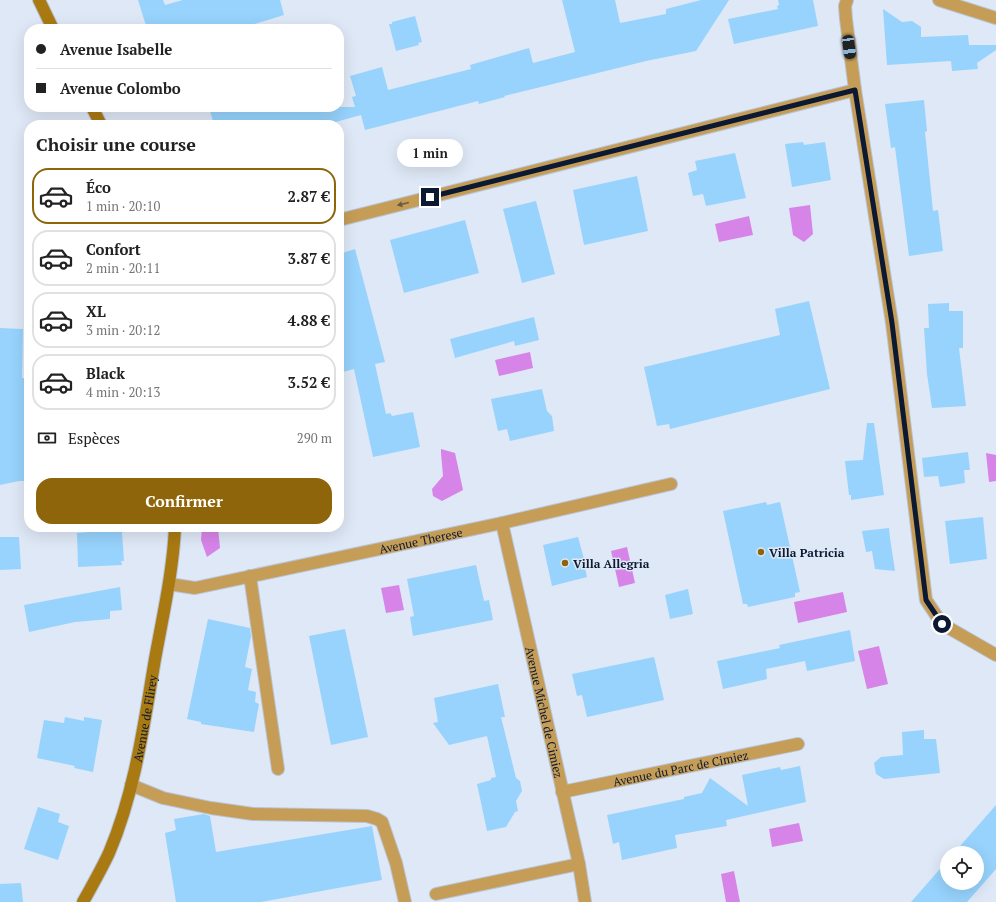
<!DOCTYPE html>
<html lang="fr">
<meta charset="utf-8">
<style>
:root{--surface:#fff;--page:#f2f2f2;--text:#222;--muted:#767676;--line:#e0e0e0;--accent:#8e650a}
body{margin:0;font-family:"PT Serif",serif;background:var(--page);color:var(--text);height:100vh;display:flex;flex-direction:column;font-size:15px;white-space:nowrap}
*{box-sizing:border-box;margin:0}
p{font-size:13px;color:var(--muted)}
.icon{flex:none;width:22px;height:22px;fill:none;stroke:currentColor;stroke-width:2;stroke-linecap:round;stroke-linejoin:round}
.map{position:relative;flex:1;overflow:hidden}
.panel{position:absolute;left:24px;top:120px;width:320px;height:412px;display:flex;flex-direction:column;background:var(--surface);border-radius:16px;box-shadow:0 4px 16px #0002}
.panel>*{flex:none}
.guide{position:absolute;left:24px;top:24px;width:320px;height:88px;border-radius:16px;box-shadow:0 4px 16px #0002;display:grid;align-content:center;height:88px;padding:0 12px;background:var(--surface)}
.tools{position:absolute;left:940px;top:846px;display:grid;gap:8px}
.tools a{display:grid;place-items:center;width:44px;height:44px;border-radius:50%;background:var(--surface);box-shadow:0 4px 16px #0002;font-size:20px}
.end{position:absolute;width:18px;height:18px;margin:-9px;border:5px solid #0b1932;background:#fff;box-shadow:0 0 0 2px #fff}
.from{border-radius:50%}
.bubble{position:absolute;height:28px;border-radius:14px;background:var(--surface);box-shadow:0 4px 16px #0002;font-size:13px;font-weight:600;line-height:28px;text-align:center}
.car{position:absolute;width:12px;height:24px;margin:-12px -6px;border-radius:5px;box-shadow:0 0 3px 1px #0007;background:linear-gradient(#222 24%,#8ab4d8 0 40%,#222 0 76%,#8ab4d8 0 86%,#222 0)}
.guide b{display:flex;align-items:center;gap:14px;height:38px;font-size:15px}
.guide b+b{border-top:1px solid var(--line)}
.guide i{width:10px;height:10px;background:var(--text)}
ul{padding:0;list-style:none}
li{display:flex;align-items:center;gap:12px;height:56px;margin:0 8px 6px;padding:0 4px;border:2px solid var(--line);border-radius:16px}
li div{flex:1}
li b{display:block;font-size:15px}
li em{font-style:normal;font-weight:600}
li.on{border-color:var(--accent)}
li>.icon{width:36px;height:36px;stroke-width:1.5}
h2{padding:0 12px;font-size:18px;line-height:48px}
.pay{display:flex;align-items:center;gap:10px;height:44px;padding:0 12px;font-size:15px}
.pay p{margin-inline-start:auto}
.action{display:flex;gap:8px;margin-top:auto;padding:8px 12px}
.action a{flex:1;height:46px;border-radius:16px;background:var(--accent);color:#fff;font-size:16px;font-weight:600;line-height:46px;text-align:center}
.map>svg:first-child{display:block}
.water{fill:#d784e9}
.building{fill:#97d3fd}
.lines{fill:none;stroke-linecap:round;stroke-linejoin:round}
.lane-casing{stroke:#b9c3d3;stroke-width:14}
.street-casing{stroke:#b9c3d3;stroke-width:14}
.secondary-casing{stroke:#b9c3d3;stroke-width:14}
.lane{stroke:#c59d57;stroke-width:12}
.street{stroke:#c59d57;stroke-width:12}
.secondary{stroke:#aa7a12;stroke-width:12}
.oneway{fill:#685b44}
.route{stroke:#0b1932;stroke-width:5}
.poi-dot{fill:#8e650a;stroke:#dfe8f6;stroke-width:1.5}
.labels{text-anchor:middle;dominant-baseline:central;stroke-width:3;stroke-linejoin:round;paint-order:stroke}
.street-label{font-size:12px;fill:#0b1932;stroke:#dfe8f6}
.poi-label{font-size:12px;font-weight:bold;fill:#0b1932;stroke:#dfe8f6;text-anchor:start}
</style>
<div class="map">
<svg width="996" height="902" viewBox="0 0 996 902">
<rect width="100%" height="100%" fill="#dfe8f6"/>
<g class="water">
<path d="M810,205L813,234L804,242L793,235L789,208Z"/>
<path d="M749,216L753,235L719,242L715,224Z"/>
<path d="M530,352L533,368L499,376L495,360Z"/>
<path d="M441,449L455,453L463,490L442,501L433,496L432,489L443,476L441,453Z"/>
<path d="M986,453L996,455V481L989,482Z"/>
<path d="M202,527H218L220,548L207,557L201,540Z"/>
<path d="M627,547L635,583L619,587L611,551Z"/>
<path d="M399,585L404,610L386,613L381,588Z"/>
<path d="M843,592L847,612L798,623L794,602Z"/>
<path d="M879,646L888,684L867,689L858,651Z"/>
<path d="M799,823L803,841L772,847L769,829Z"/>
<path d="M734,871L740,902H726L721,874Z"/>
</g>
<g class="building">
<path d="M138,0H163L165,5L183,0H280L284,15L238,29H147Z"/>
<path d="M562,0H615L620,23L666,14V9L701,0H729L696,51L646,61L549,85L504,96L505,97L479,104L478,101L365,130L361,115L325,125H214L209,107H355L352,97L356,96L350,76L382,67L388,90L471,69L470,65L529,48L533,63L575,52Z"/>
<path d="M778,0H813L818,26L734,44L728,19L778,9L777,6L779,5Z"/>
<path d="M883,9L902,22L912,21L921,27V37L968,35L969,45H996V50L977,63L978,69L952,71L951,61L887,65Z"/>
<path d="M415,16L422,42L418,43L419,45L396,51L389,24H392V22Z"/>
<path d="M924,100L927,131L925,132L933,211L938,210L943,251L909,256L895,147L891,148L885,104Z"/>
<path d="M803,142L804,145L825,142L831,180L792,187L785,144Z"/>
<path d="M735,153L746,198L706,206L703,194L693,196L688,173L697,170L695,161Z"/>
<path d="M637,176L648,231L584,245L573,190Z"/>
<path d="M536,201L555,274L522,283L503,209Z"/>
<path d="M465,220L479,273L404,293L390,240Z"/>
<path d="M355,249L385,362L375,364L386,414L390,413L392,416L413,412L420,447L373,457L354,369L339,373V254Z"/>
<path d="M809,301L830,389L670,429L669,424L657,426L644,367L780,335L775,309Z"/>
<path d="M949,303V311H963V348H959L966,406L932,408L927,374L924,328H929L928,304Z"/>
<path d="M534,317L539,340L515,346L514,341L455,358L450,339Z"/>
<path d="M0,328L23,329L22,378H29V481H19L0,485Z"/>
<path d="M542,389L547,411L552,416L554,431L510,441L507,429L498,431L491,399Z"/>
<path d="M867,423H874L884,495L851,500V495H849L845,461L863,460Z"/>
<path d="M968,452L970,470H964L965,483L940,487L938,476L924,477L922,458Z"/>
<path d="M766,502L767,505L780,502L800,592L795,593V597L748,607L747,604H743L723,511Z"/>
<path d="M983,517L987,559L950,564L945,521Z"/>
<path d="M889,528L890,538L895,571L875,569L872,551L866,552L862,531Z"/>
<path d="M103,531L104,532H122L124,561H121L122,565L78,567L77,533Z"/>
<path d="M0,537H19L21,569L0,570Z"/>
<path d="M578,537L584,559H583L587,577L552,586L543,545Z"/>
<path d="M476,565L484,601L489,600L493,620L413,636L410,617L414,616L407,579Z"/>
<path d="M120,587L122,610L110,611V619L75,622L29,632L24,605Z"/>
<path d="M688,589L693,614L670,619L665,595Z"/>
<path d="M208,619L250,628L251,636L245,667L252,669L248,690L256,692L255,702L259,704L254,732L201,724V722L187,719Z"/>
<path d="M345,629L368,737L331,745L309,636Z"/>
<path d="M850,630L855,661L807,671L805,661L766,669L767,679L723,689L717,661L780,648L779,645Z"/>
<path d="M654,657L664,700L587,717L582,695L577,696L572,674Z"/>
<path d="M498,684L505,717H501L516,778L520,781L522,791L516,801L518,811L515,812L506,827L487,831L477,784L491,780V778L496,777L487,736L449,745L433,723L438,722L434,698Z"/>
<path d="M65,717L84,721V717L102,720L93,772L74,768L75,766L37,758L44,720L64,723Z"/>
<path d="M924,730V739H936L940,773L884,779L876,774L874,763L881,757L903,755L902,732Z"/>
<path d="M800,766L806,802L726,820L727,826L675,835L677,848L622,860L619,842L613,844L607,815L684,799V797L702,793L710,778L748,806L742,775L780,767L781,770Z"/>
<path d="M996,805V869L967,902H911L947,861V883H977V853H954Z"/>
<path d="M38,807L60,814L58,822L69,826L58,860L24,849Z"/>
<path d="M204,814L210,816L216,852L372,826L382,880L261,902H176L165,833L176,830L174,819Z"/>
<path d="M21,883L23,902H0V884Z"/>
</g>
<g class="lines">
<defs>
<g id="lane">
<path d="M250,576L278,769"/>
<path d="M131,785L163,798L211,808L253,814L367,816L377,819L382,822L396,863L405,902"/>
<path d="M436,894L579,864"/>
</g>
<g id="street">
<path d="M939,0L996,18"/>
<path d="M855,90L892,323L926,600L942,624L996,655"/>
<path d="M339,220L855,90L846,19L845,6L847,0"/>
<path id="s1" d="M502,523L579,864L585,902"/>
<path id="s2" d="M169,584L195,588L502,523L671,484"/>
<path id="s3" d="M562,792L798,744"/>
</g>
<g id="secondary">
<path d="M39,0L53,29"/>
<path d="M92,107L101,125"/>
<path id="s4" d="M83,902C92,886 101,870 109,853C135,792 144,724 155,659C163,615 173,571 175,527"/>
</g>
</defs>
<use href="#lane" class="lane-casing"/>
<use href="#street" class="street-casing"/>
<use href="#secondary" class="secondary-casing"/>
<use href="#lane" class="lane"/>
<use href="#street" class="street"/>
<use href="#secondary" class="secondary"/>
</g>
<defs><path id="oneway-solid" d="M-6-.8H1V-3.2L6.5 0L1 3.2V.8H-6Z"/></defs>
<use class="oneway" href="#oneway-solid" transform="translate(403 204) rotate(166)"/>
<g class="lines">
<path class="route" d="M430,197L855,90L892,323L926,600L942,624"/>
</g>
<g class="poi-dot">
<circle cx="761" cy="552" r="4"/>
<circle cx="565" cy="563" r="4"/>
</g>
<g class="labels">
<g class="street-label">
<text stroke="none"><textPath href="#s2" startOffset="257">Avenue Therese</textPath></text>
<text stroke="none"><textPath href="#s1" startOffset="194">Avenue Michel de Cimiez</textPath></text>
<text stroke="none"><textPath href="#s4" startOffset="195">Avenue de Flirey</textPath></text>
<text stroke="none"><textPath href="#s3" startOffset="121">Avenue du Parc de Cimiez</textPath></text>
</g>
<g class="poi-label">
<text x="769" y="552">Villa Patricia</text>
<text x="573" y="563">Villa Allegria</text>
</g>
</g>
</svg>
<div class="tools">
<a><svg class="icon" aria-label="locate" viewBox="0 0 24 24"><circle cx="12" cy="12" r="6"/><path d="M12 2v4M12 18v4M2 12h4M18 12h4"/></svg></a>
</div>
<i class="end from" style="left:942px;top:624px"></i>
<i class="end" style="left:430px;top:197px"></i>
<div class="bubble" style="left:397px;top:139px;width:66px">1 min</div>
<i class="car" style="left:849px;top:47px;rotate:172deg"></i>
<div class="guide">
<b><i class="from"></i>Avenue Isabelle</b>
<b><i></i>Avenue Colombo</b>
</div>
<section class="panel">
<h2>Choisir une course</h2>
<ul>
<li class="on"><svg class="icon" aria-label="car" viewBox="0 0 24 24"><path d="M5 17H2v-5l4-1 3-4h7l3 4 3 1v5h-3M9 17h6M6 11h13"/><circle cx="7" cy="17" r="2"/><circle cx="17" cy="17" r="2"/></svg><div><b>Éco</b><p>1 min · 20:10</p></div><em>2.87 €</em></li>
<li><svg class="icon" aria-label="car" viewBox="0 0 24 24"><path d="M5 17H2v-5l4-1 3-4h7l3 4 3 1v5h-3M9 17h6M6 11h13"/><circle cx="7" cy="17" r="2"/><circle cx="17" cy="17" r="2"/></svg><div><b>Confort</b><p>2 min · 20:11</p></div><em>3.87 €</em></li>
<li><svg class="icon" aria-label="car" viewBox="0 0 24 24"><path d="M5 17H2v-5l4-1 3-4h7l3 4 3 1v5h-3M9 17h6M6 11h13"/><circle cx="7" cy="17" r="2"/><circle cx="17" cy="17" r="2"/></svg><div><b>XL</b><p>3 min · 20:12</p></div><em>4.88 €</em></li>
<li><svg class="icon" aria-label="car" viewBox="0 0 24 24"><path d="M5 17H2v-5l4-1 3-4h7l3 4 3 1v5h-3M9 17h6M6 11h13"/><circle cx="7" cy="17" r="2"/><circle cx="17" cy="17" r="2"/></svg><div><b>Black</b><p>4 min · 20:13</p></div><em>3.52 €</em></li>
</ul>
<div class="pay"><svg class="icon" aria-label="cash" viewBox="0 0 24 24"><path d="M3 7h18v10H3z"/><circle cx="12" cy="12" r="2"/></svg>Espèces<p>290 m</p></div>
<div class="action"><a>Confirmer</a></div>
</section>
</div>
